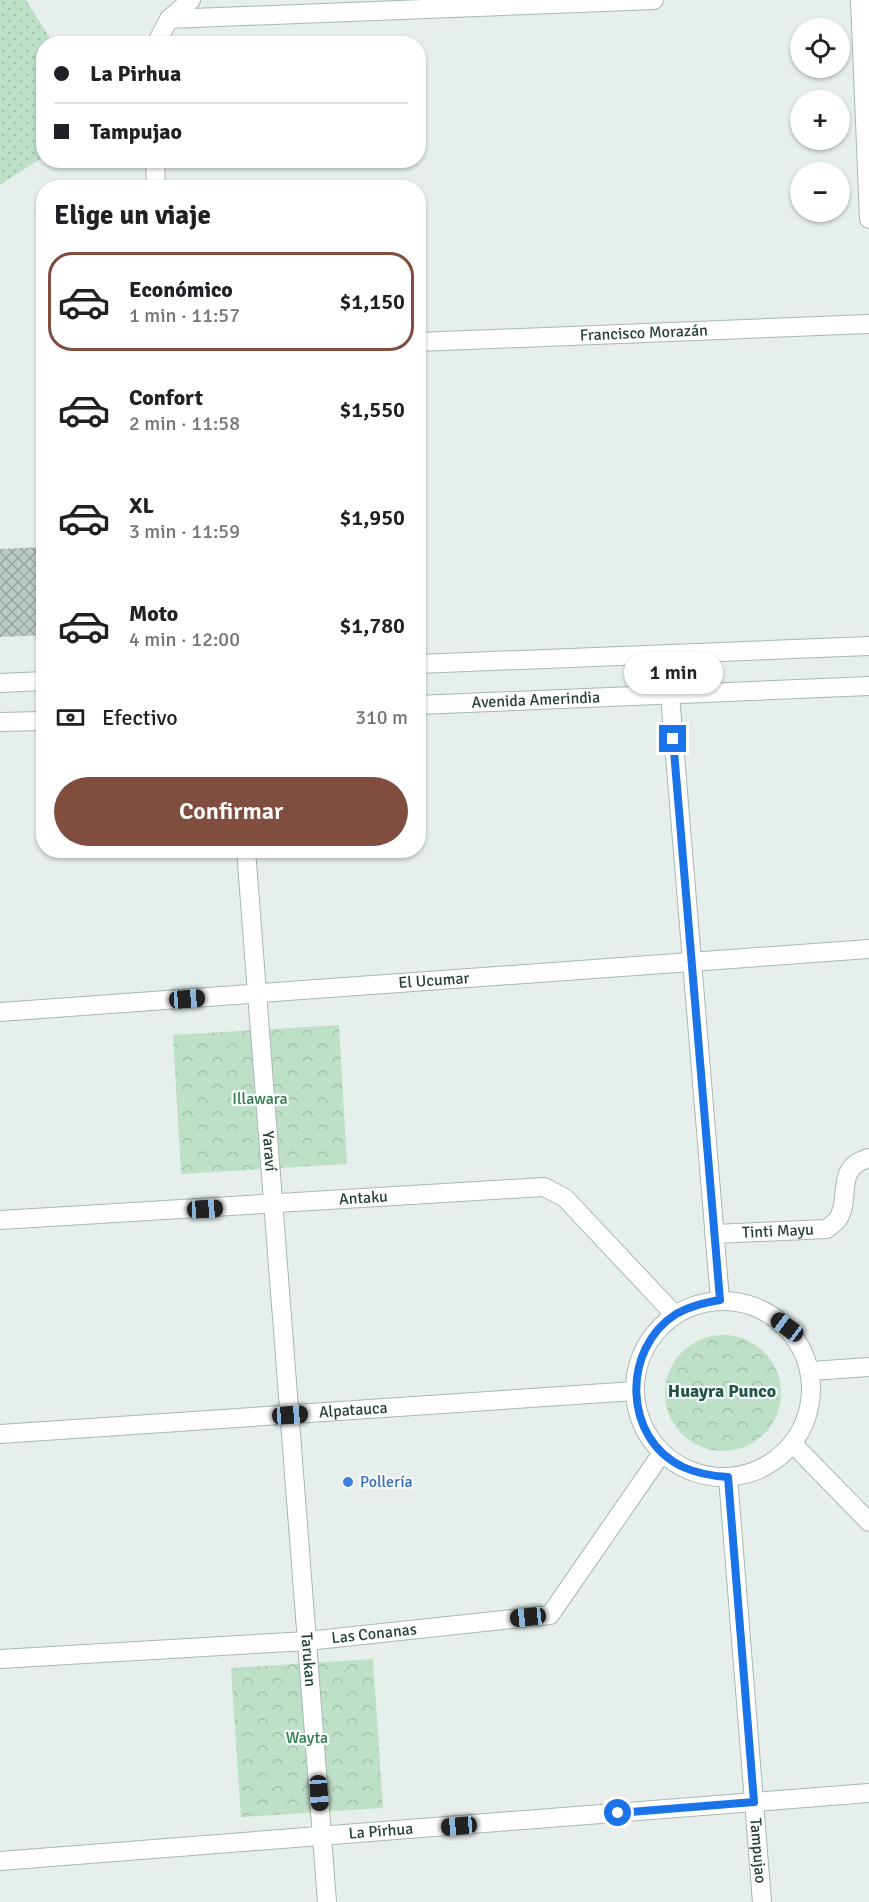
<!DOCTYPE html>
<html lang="es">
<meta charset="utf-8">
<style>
:root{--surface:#fff;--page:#f6f6f6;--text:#202124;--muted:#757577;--line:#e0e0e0;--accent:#7f4e3f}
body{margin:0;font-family:Signika,sans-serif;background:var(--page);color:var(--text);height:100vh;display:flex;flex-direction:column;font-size:22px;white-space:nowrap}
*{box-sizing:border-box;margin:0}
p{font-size:20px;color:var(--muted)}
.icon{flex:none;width:33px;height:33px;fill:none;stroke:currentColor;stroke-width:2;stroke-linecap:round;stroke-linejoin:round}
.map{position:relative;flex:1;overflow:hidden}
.drawer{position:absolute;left:36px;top:180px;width:390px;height:678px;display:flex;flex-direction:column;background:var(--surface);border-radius:24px;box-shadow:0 2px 4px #0004}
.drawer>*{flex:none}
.banner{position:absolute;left:36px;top:36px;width:390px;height:132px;border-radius:24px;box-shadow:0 2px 4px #0004;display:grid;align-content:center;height:132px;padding:0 18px;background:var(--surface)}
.tools{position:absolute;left:790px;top:18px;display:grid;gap:12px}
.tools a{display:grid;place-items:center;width:60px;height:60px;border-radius:50%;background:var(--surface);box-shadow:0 2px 4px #0004;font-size:30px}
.end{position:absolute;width:27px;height:27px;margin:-14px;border:8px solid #1a73e8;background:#fff;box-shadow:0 0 0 3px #fff}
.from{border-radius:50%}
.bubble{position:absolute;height:42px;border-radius:21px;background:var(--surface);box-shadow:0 2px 4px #0004;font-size:20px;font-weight:600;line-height:42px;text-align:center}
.car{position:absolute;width:18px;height:36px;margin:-18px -9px;border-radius:8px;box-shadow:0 0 4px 2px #0007;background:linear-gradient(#222 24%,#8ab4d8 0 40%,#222 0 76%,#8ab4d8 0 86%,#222 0)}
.banner b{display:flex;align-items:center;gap:21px;height:57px;font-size:22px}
.banner b+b{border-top:2px solid var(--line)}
.banner i{width:15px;height:15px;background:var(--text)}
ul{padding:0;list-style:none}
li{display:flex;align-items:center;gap:18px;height:99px;margin:0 12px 9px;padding:0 6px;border:3px solid transparent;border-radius:24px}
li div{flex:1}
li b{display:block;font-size:22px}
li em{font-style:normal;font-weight:600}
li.current{border-color:var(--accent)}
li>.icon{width:54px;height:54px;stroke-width:1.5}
h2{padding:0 18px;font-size:27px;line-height:72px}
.pay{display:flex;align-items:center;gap:15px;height:66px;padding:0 18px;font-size:22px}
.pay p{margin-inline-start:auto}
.primary-button{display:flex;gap:12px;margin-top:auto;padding:12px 18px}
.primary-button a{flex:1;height:69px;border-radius:36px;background:var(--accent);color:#fff;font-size:24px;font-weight:600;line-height:69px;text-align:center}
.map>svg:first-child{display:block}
.grass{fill:url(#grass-dots)}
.park{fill:url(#park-crowns)}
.building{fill:url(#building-cross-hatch)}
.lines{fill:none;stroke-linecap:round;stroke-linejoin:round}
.minor-casing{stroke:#a8b8b2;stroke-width:20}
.tertiary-casing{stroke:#a8b8b2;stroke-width:20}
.minor{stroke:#fff;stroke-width:18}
.tertiary{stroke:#fff;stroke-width:18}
.route{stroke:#1a73e8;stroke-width:8}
.shop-dot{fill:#3f7fe0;stroke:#f7fbf9;stroke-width:2}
.labels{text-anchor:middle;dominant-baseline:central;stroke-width:4.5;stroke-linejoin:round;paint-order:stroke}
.street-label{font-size:16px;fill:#24423a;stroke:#f7fbf9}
.park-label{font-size:16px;fill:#2d7a4b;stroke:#f7fbf9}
.shop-label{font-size:16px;fill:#366cbe;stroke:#f7fbf9;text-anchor:start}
.neighbourhood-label{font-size:18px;font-weight:bold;fill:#1f5548;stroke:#f7fbf9}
</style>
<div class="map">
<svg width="869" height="1902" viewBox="0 0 869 1902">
<defs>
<pattern id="grass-dots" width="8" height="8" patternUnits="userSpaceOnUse" patternTransform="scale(1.5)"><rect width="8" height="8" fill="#bfe0c8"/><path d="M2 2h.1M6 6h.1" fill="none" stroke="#a4c1ad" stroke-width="1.8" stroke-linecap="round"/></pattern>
<pattern id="park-crowns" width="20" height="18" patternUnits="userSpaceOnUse" patternTransform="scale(1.5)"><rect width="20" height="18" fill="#bfe0c8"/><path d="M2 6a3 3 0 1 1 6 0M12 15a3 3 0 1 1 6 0" fill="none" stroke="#a4c1ad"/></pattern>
<pattern id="building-cross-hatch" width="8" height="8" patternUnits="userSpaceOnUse" patternTransform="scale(1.5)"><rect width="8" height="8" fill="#bbcac4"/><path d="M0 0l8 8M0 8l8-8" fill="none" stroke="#98a6a0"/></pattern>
</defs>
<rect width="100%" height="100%" fill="#e6efeb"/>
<path class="grass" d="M0,0H26L53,43L44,44L43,157L0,185Z"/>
<g class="park">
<path d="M339,1025L347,1164L181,1174L173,1035Z"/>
<circle cx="723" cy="1393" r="58"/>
<path d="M373,1659L383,1808L241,1817L231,1668Z"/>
</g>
<path class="building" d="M44,547V635L0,637V549Z"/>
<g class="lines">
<defs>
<g id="minor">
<path d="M860,0L869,219"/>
<path d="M169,19L654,0"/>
<path d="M156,44L169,19L191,0"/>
<path d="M155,160L156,188"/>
<path id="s1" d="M418,342L869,324"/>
<path d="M670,695L720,1300"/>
<path id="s2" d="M246,850L327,1902"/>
<path id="s3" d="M0,1012L869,949"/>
<path id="s4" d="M0,1220L544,1187L565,1198L675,1315"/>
<path id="s5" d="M714,1234L827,1229C830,1226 835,1223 838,1219C852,1198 833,1168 869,1158"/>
<circle cx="723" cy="1389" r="88"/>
<path d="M811,1371L869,1367"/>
<path id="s6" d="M0,1434L635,1391"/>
<path d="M793,1444L869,1522"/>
<path id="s7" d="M728,1477L762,1902"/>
<path id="s8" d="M0,1659L307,1641L550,1615L662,1453"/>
<path id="s9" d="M0,1861L869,1793"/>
</g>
<g id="tertiary">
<path d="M418,664L869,646"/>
<path d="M0,683L44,681"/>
<path id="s10" d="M418,705L869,686"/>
<path d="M0,722L44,721"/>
</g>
</defs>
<use href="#minor" class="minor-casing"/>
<use href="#tertiary" class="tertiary-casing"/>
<use href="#minor" class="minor"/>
<use href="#tertiary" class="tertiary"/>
</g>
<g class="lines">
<path class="route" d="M618,1813L754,1802L728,1477C712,1476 698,1474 683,1467C623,1439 621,1349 676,1314C690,1306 704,1303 720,1300L673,739"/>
</g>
<circle class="shop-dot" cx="348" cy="1482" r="6"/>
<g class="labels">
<g class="street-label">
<text stroke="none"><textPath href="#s1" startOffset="226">Francisco Morazán</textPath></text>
<text stroke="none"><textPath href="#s10" startOffset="118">Avenida Amerindia</textPath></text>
<text stroke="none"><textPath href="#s3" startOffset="435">El Ucumar</textPath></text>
<text stroke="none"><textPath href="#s2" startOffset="302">Yaraví</textPath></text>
<text stroke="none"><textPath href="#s4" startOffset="364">Antaku</textPath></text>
<text stroke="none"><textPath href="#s5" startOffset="64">Tinti Mayu</textPath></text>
<text stroke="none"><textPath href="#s6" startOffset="354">Alpatauca</textPath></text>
<text stroke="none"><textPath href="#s8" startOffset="375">Las Conanas</textPath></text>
<text stroke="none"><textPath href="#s2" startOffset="812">Tarukan</textPath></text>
<text stroke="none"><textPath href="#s9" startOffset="382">La Pirhua</textPath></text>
<text stroke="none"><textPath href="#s7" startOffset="375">Tampujao</textPath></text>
</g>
<g class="park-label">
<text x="260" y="1099">Illawara</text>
<text x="307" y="1738">Wayta</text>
</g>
<g class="shop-label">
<text x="360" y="1482">Pollería</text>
</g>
<g class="neighbourhood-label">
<text x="722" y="1391">Huayra Punco</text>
</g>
</g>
</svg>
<div class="tools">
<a><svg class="icon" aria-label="locate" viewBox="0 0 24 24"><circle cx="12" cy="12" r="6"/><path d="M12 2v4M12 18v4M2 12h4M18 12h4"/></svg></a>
<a>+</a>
<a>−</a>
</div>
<i class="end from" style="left:618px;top:1813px"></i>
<i class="end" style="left:673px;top:739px"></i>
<div class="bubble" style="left:624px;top:652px;width:99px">1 min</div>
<i class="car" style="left:187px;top:999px;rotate:86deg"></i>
<i class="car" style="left:205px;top:1209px;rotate:87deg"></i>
<i class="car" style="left:787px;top:1327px;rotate:307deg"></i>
<i class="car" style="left:290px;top:1415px;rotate:86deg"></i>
<i class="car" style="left:528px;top:1617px;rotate:264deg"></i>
<i class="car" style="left:319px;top:1793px;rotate:176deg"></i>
<i class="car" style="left:459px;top:1826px;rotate:265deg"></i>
<div class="banner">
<b><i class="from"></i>La Pirhua</b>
<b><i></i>Tampujao</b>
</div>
<section class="drawer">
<h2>Elige un viaje</h2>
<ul>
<li class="current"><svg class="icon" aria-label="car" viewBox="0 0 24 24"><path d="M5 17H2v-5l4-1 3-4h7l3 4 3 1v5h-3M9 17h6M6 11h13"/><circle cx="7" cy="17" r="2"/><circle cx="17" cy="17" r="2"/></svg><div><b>Económico</b><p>1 min · 11:57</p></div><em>$1,150</em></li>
<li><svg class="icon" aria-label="car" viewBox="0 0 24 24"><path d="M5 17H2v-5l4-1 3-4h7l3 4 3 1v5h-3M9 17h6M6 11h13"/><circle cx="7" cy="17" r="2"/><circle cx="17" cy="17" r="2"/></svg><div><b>Confort</b><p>2 min · 11:58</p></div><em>$1,550</em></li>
<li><svg class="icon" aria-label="car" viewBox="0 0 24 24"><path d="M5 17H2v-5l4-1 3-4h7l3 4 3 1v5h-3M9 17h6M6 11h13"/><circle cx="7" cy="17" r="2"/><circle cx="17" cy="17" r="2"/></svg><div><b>XL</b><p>3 min · 11:59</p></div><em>$1,950</em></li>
<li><svg class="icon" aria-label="car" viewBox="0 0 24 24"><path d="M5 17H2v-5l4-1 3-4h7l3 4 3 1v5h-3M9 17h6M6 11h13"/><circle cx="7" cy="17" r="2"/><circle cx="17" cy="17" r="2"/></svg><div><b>Moto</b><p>4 min · 12:00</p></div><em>$1,780</em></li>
</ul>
<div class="pay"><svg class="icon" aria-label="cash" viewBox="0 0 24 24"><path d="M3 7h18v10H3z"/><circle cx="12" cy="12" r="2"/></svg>Efectivo<p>310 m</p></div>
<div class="primary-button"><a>Confirmar</a></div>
</section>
</div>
